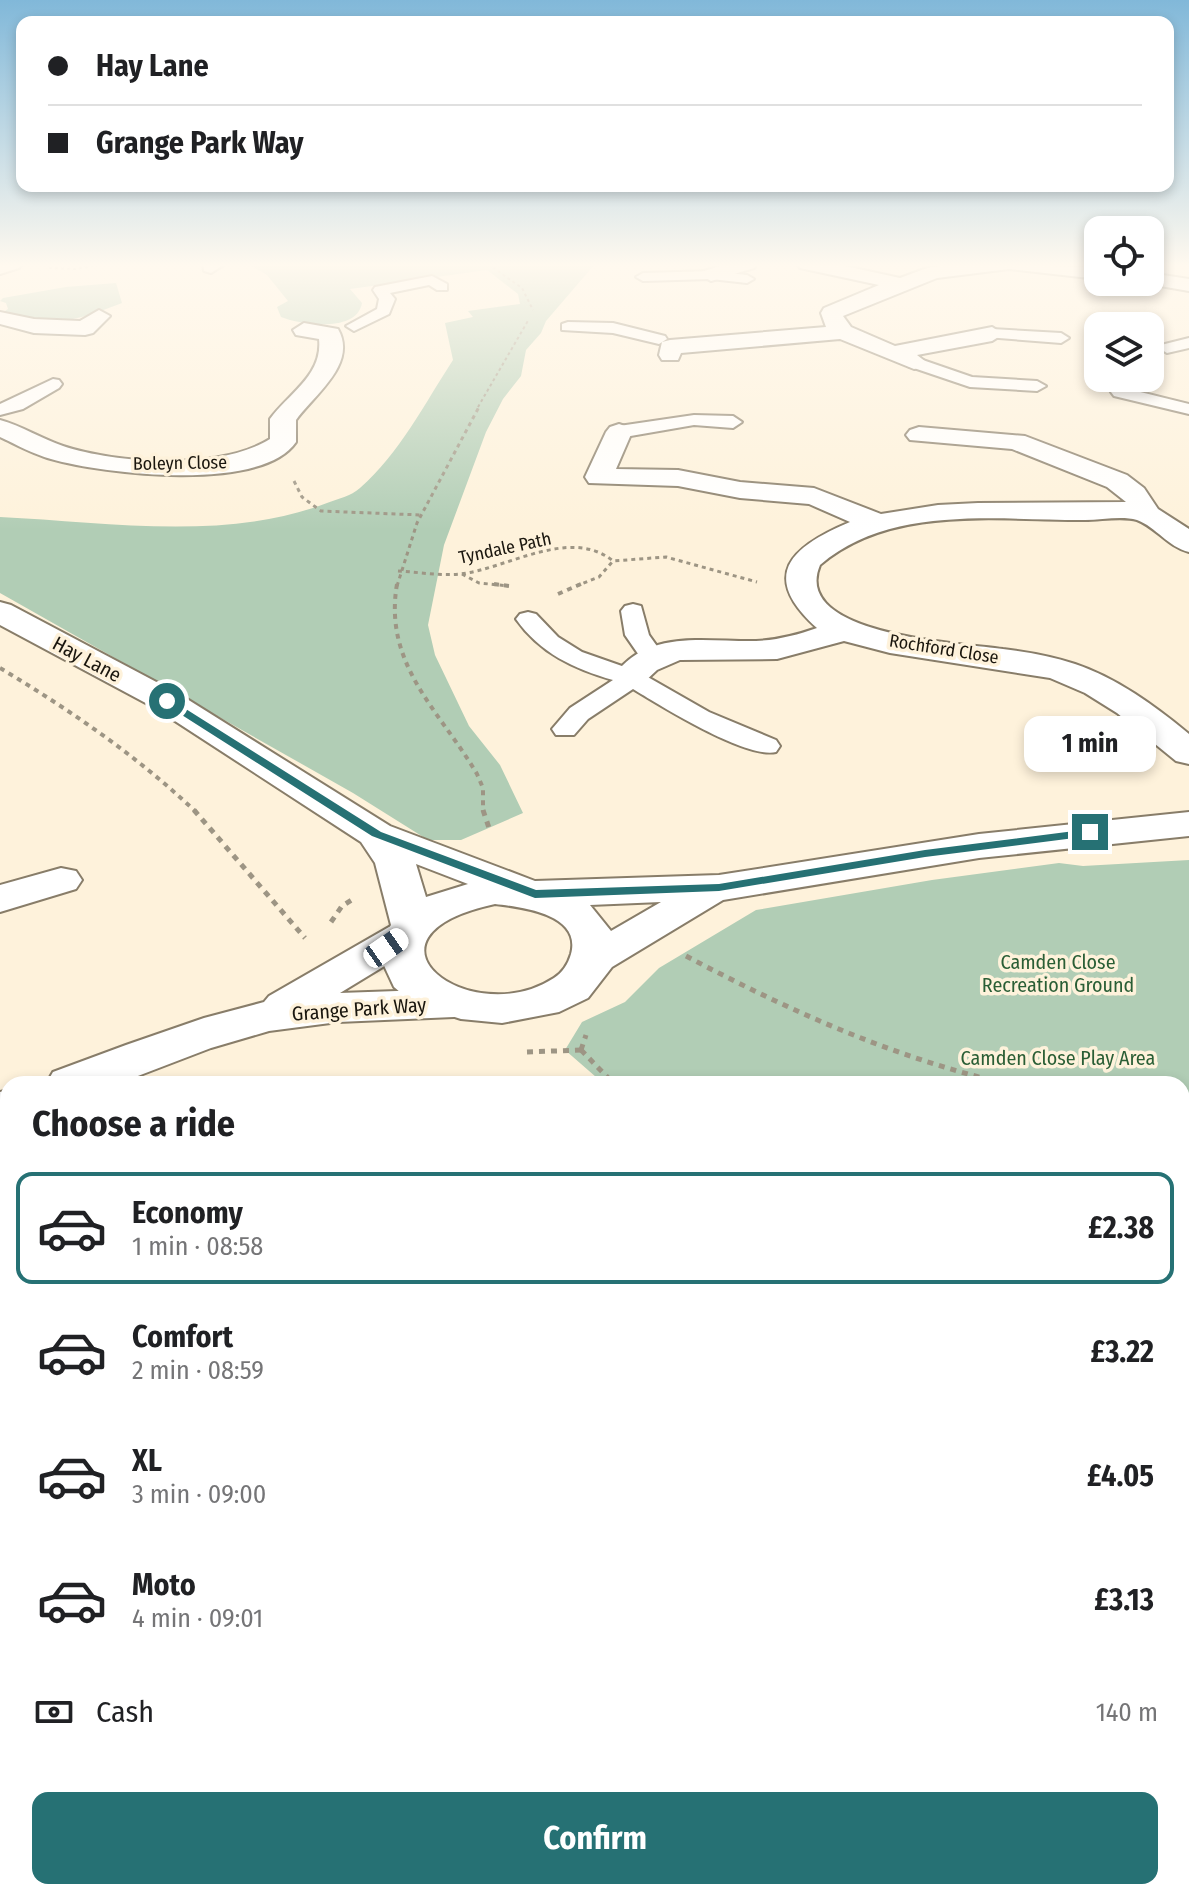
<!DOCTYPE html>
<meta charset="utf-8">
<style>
:root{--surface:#fff;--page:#f2f2f2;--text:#202124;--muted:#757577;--line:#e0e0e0;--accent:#267174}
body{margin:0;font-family:"Fira Sans Condensed",sans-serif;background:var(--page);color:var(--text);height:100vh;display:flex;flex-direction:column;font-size:30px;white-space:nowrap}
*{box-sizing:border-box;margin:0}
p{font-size:26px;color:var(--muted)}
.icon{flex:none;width:44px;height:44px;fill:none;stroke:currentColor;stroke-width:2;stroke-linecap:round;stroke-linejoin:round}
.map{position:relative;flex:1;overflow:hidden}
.details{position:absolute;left:0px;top:1076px;width:1190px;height:824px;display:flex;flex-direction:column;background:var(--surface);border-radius:24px 24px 0 0;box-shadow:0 4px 12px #0003}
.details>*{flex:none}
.hud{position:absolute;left:16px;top:16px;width:1158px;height:176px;border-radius:16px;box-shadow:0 4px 12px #0003;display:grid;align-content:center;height:176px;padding:0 32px;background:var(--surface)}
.fabs{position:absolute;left:1084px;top:216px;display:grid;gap:16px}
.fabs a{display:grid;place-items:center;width:80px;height:80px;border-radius:16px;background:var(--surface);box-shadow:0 4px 12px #0003;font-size:40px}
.end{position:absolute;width:36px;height:36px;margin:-18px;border:10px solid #267174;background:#fff;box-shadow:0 0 0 4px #fff}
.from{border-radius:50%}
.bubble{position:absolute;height:56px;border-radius:16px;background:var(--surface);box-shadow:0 4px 12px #0003;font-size:26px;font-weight:700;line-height:56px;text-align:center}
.car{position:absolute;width:24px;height:48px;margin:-24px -12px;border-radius:10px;box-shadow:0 0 6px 2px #0007;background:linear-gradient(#fff 24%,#345 0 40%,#fff 0 76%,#345 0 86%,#fff 0)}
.hud b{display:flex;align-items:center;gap:28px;height:76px;font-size:30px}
.hud b+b{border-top:2px solid var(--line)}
.hud i{width:20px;height:20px;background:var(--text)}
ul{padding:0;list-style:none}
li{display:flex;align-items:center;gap:24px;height:112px;margin:0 16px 12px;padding:0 16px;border:4px solid transparent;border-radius:16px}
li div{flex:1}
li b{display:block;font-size:30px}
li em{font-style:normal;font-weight:700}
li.current{border-color:var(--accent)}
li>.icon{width:72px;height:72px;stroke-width:1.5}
h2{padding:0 32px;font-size:36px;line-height:96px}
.pay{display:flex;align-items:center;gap:20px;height:88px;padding:0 32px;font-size:30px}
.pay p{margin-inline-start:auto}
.cta{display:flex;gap:16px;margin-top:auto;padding:16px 32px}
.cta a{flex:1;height:92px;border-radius:16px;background:var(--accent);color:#fff;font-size:32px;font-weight:700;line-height:92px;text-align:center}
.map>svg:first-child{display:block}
.green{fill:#b1cdb5}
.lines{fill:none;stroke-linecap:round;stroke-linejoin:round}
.service-casing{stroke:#887d69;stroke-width:4}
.minor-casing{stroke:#887d69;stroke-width:4}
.tertiary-casing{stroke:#887d69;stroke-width:4}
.path-far5{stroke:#9d9584;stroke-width:2;stroke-dasharray:3 3;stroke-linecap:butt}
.path-far4{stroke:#9d9584;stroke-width:3;stroke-dasharray:4 4;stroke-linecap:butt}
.path-far3{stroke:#9d9584;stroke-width:4;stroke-dasharray:5 5;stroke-linecap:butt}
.path-far2{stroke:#9d9584;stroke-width:5;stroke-dasharray:6 6;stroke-linecap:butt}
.path-far1{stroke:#9d9584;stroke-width:6;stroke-dasharray:8 8;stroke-linecap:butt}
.path{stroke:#9d9584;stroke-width:8;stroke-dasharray:9 9;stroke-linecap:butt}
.service{fill:#fff;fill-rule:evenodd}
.minor{fill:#fff;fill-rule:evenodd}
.tertiary{fill:#fff;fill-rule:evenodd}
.route{fill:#267174}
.labels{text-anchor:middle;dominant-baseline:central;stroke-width:7;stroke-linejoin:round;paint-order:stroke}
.far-street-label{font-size:18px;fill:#1a160e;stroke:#fef2db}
.street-label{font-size:20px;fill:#1a160e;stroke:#fef2db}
.park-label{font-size:20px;fill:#2a5e35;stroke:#fef2db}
</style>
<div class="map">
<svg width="1189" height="1900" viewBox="0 0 1189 1900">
<rect width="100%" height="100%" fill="#fef2db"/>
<g class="green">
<path d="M381,264H595L546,321L541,333L526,350L521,376L503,399L486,432L444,545L428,625L435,655L469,726L500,765L523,813L461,840H428L353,793L0,593V517C106,522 225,542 327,503C338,499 351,496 360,488C399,454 425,403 453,360L445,323L473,317L468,311L520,304L518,294L487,270L350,289L362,303C357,333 301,325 281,317L277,307L288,301L267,275L252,266Z"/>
<path d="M116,283L122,303C67,324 60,325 2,313L8,309L6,303L0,301L3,298L66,287Z"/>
<path d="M1189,860V1592L1182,1588V1084H604L565,1050L582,1022L625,1002L659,968L756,910L932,880L1059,863L1083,866Z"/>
</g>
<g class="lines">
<defs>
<g id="service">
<path d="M711,271L747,275L754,279L747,283L711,279L643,281L636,277L643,273Z"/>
<path d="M432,276L447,284V290H437L429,285L390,293L395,299L389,314L354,331L346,326L377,309L379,299L373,290L375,287Z"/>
<path d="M568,322L613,323L665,336L667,339L659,344L613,333L562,330V324Z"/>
<path d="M992,329L1061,333L1069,338L1061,343L986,337V331Z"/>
<path d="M1189,338V348L1167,353L1159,348L1161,345Z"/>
<path d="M914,357L972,377L1037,381L1046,386L1037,391L970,387L908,366L906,362L908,358Z"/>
<path d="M53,379L59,380L62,384L59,388L23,409L0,415V404Z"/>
<path d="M1120,387L1189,404V414L1114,396L1111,392Z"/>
<path d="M694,415L733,416L742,422L733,428L694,425L619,438L610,432L619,426Z"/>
<path d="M633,604L641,606L649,635L664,656L661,661H643L625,635L621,611L625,606Z"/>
<path d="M528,612L536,614L558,637L582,652L639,672L709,712L776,740L780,746L776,752C746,759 661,706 633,689L588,719L574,735H556L552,729L570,708L613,680C574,669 540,653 516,619L520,614Z"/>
</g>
<g id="minor">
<path d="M0,264H22L19,268L0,274Z"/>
<path d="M203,264H225L211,273L204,271Z"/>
<path d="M726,264H757L754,268L711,281L701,275L704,271Z"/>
<path d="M797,264H836L900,278L927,268L951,264L1098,267V279L1009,269L937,278L843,316L851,327L895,346L992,327L1003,334L992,341L917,355L926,362L922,367L914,369L840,339L681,353L678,360H662L659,355L662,342L670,340L826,327L821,313L824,308L879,285L800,268Z"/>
<path d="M1150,273L1189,279V291L1143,283L1150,282Z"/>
<path d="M99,310L110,316L93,333L85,335L34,333L0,324V312L34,319L80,321Z"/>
<path d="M304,323L338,329C358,364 314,395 296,420V442C261,493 103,474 51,459C33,454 17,445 0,437V420C22,426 42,439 63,446C117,464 221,470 270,439V419C289,393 323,375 319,339L296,335L293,330Z"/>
<path d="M619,424L628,427L632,432L616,469L678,470L740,482L814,488L881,514L938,505L978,503L1126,502L1107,487L1012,449L910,440L906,435L910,430L919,427L1025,436L1127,475L1144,488L1158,509L1189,529V552C1168,547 1156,527 1137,520C1120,515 1098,521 1081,520C995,520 890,505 820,565C790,636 963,643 1003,649C1027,652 1051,656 1075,664C1117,678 1155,706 1189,734V764L1176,761L1117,713L1085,693L1050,678L890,653L844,641L777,659L680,660L657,670L642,684L630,687L618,684L613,677C647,628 706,642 756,641C778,640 797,635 817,628C759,576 790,547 850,522L809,504L740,498L678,486L589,483L585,477L606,432L610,427Z"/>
<path d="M61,868L76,871L82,880L76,889L0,912V885Z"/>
<path d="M404,923L419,927L426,936L419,945L340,993L454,989L470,993L477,1003L470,1013L454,1017L338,1022L269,1031L211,1048L117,1084H46L53,1072L126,1045L204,1018L264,1002L269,996L389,927Z"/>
<path d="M8,1090V1125L0,1127V1092Z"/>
<path d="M8,1438V1495L0,1498V1441Z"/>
<path d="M160,1892H249L245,1900H157Z"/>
</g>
<path id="tertiary" d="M0,602L11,605L179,694L390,826L535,881L719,875L979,834L1189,812V836L979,858L723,900L612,967L588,998L559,1012L502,1023L461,1019L414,1004L394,987L380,957L384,935L391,925L375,863L361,842L155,708L0,625ZM416,864L468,884L426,897ZM661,902L611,931L590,905ZM495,904C521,907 582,914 571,954C568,964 563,972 554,978C471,1032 343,937 495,904Z"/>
</defs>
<use href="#service" class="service-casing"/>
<use href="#minor" class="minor-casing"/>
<use href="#tertiary" class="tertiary-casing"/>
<g class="path-far5">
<path d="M488,264L522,288L533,310"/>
<path d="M255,265L357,264"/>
<path d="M49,268L75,269L106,264"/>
<path d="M478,407L529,319"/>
</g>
<g class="path-far4">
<path d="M294,481L302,497L321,511L421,515"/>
<path d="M398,571C418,572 439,576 460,574C507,569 570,526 613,561L666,557L757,582"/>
<path d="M462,574L479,583L509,586"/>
<path d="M397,586L417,523L480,405"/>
<path d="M576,586L599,577L613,561"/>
</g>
<g class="path-far3">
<path d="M397,584C383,665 440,711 477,774L483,788V812"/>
<path d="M494,584L509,586"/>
<path d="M558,594L581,584"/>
<path d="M0,668C70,710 137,756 196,812"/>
</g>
<g class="path-far2">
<path d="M194,810L305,938"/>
<path d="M483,810L489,828"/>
<path d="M331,922L342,906L355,898"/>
<path d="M686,956C790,1011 892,1057 1007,1084"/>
<path d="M581,1050L586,1035"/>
<path d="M581,1050L614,1084"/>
<path d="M527,1052L581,1050"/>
</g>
<path class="path-far1" d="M1182,1112L1189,1113"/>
<path class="path" d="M1182,1697L1189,1705"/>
<use href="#service" class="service"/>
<use href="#minor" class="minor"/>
<use href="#tertiary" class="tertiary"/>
</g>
<linearGradient id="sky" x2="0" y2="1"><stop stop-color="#81b8d9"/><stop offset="0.5" stop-color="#fff9ef"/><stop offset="1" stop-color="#fff9ef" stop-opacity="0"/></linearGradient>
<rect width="1189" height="530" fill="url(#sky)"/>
<path class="route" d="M163,699H170L381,832L536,890L719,884L925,850L1090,829L1096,832L1090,836L925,857L719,891L535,898L372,836L163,703Z"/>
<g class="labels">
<g class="far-street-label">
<text transform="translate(180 463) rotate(-1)">Boleyn Close</text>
<text transform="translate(505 548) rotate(-12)">Tyndale Path</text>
<text transform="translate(944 649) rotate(9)">Rochford Close</text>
</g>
<g class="street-label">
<text transform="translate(87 659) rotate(28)">Hay Lane</text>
<text transform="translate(359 1009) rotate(-4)">Grange Park Way</text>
</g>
<g class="park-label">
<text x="1058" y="962">Camden Close<tspan x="1058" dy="23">Recreation Ground</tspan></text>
<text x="1058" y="1058">Camden Close Play Area</text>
</g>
</g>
</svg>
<div class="fabs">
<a><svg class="icon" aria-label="locate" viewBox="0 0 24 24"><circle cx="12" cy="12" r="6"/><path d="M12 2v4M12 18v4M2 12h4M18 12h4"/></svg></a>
<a><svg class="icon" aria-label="layers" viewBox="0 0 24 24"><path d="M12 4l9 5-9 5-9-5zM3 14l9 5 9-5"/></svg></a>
</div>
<i class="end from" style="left:167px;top:701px"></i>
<i class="end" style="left:1090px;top:832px"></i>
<div class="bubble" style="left:1024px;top:716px;width:132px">1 min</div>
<i class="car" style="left:386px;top:948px;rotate:55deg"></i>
<div class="hud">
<b><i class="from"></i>Hay Lane</b>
<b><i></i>Grange Park Way</b>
</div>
<section class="details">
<h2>Choose a ride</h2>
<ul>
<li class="current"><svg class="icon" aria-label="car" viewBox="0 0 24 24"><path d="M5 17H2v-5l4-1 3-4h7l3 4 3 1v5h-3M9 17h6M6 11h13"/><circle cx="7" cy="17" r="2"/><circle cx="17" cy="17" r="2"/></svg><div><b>Economy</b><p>1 min · 08:58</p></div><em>£2.38</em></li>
<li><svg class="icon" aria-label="car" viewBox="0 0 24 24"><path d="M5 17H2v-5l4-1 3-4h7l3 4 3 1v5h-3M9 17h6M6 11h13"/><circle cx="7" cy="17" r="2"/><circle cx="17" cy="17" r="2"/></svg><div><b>Comfort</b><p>2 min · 08:59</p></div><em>£3.22</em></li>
<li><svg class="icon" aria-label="car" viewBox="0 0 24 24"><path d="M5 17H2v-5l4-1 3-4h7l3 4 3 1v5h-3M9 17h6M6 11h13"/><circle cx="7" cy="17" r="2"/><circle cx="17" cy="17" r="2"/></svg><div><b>XL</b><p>3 min · 09:00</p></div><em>£4.05</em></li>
<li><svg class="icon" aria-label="car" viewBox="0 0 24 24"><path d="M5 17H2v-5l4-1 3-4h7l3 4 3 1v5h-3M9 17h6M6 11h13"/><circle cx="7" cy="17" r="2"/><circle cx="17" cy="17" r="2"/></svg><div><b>Moto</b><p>4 min · 09:01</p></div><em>£3.13</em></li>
</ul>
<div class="pay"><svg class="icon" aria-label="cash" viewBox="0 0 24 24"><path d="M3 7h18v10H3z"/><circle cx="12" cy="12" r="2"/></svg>Cash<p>140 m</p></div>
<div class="cta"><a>Confirm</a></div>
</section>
</div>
